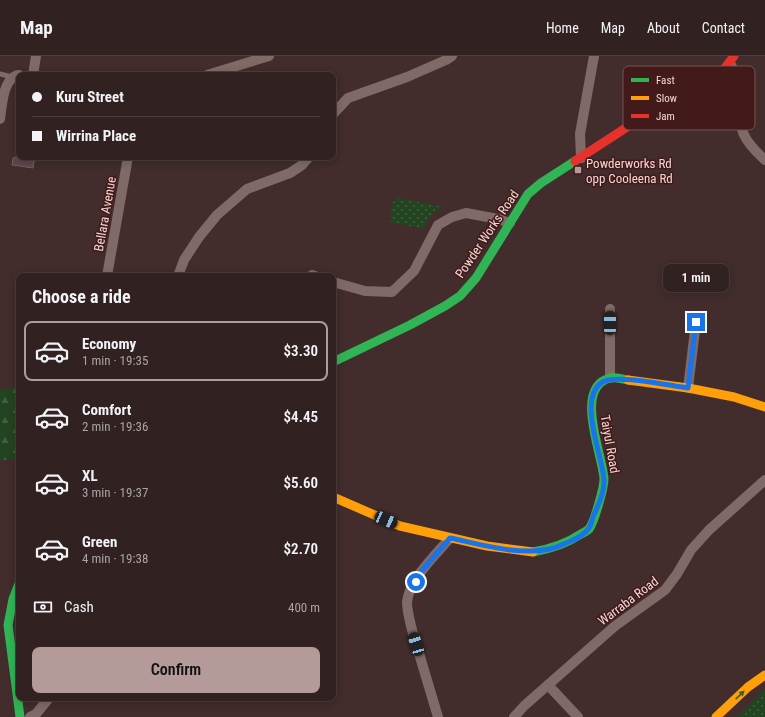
<!DOCTYPE html>
<meta charset="utf-8">
<style>
:root{--surface:#322121;--page:#3a292a;--text:#f1f3f6;--muted:#a8a3a5;--line:#4d3e3f;--accent:#b49b9a}
body{margin:0;font-family:"Roboto Condensed",sans-serif;background:var(--page);color:var(--text);height:100vh;display:flex;flex-direction:column;font-size:15px;white-space:nowrap}
*{box-sizing:border-box;margin:0}
p{font-size:13px;color:var(--muted)}
.icon{flex:none;width:22px;height:22px;fill:none;stroke:currentColor;stroke-width:2;stroke-linecap:round;stroke-linejoin:round}
.map{position:relative;flex:1;overflow:hidden}
.panel{position:absolute;left:16px;top:217px;width:320px;height:428px;display:flex;flex-direction:column;background:var(--surface);border-radius:8px;box-shadow:0 2px 10px #0003,0 0 0 1px var(--line)}
.panel>*{flex:none}
.banner{position:absolute;left:16px;top:16px;width:320px;height:88px;border-radius:8px;box-shadow:0 2px 10px #0003,0 0 0 1px var(--line);display:grid;align-content:center;height:88px;padding:0 16px;background:var(--surface)}
.end{position:absolute;width:18px;height:18px;margin:-9px;border:5px solid #1a73e8;background:#fff;box-shadow:0 0 0 2px #fff}
.from{border-radius:50%}
.bubble{position:absolute;height:28px;border-radius:8px;background:var(--surface);box-shadow:0 2px 10px #0003,0 0 0 1px var(--line);font-size:13px;font-weight:600;line-height:28px;text-align:center}
.car{position:absolute;width:12px;height:24px;margin:-12px -6px;border-radius:5px;box-shadow:0 0 3px 1px #0007;background:linear-gradient(#222 24%,#8ab4d8 0 40%,#222 0 76%,#8ab4d8 0 86%,#222 0)}
.banner b{display:flex;align-items:center;gap:14px;height:38px;font-size:15px}
.banner b+b{border-top:1px solid var(--line)}
.banner i{width:10px;height:10px;background:var(--text)}
ul{padding:0;list-style:none}
li{display:flex;align-items:center;gap:12px;height:60px;margin:0 8px 6px;padding:0 8px;border:2px solid transparent;border-radius:8px}
li div{flex:1}
li b{display:block;font-size:15px}
li em{font-style:normal;font-weight:600}
li.active{border-color:var(--accent)}
li>.icon{width:36px;height:36px;stroke-width:1.5}
h2{padding:0 16px;font-size:18px;line-height:48px}
.pay{display:flex;align-items:center;gap:10px;height:44px;padding:0 16px;font-size:15px}
.pay p{margin-inline-start:auto}
.primary-button{display:flex;gap:8px;margin-top:auto;padding:8px 16px}
.primary-button a{flex:1;height:46px;border-radius:8px;background:var(--accent);color:#111;font-size:16px;font-weight:600;line-height:46px;text-align:center}
header{display:flex;align-items:center;gap:24px;box-sizing:border-box;height:56px;padding:0 20px;background:var(--surface);border-bottom:1px solid var(--line)}
header strong{font-size:19px}
nav{display:flex;gap:22px;margin-inline-start:auto;font-size:14px}
.map>svg:first-child{display:block}
.forest{fill:url(#forest-firs)}
.park{fill:url(#park-dots)}
.building{fill:#5f464a;stroke:#726062}
.lines{fill:none;stroke-linecap:round;stroke-linejoin:round}
.lane{stroke:#7f6a68;stroke-width:5}
.street{stroke:#7f6a68;stroke-width:10}
.fast{stroke:#30b455;stroke-width:9}
.slow{stroke:#ff9f0a;stroke-width:9}
.jam{stroke:#e5322d;stroke-width:9}
.oneway{fill:#395f34}
.route{stroke:#1a73e8;stroke-width:5}
.poi-dot{fill:#b49b9a;stroke:#411a19;stroke-width:1.5}
.labels{text-anchor:middle;dominant-baseline:central;stroke-width:3;stroke-linejoin:round;paint-order:stroke}
.poi-label{font-size:13px;fill:#f2d7d5;stroke:#411a19;text-anchor:start}
.street-label{font-size:13px;fill:#f2d7d5;stroke:#411a19}
.key{fill:#411a19;stroke:#765351;stroke-width:1}
.key-label{font-size:11px;fill:#f2d7d5}
</style>
<header>
<strong>Map</strong>
<nav><a>Home</a><a>Map</a><a>About</a><a>Contact</a></nav>
</header>
<div class="map">
<svg width="765" height="661" viewBox="0 0 765 661">
<defs>
<pattern id="forest-firs" width="22" height="20" patternUnits="userSpaceOnUse"><rect width="22" height="20" fill="#234420"/><path d="M5 1l3.5 6h-7zM16 11l3.5 6h-7z" fill="#435e40"/></pattern>
<pattern id="park-dots" width="8" height="8" patternUnits="userSpaceOnUse"><rect width="8" height="8" fill="#234420"/><path d="M2 2h.1M6 6h.1" fill="none" stroke="#435e40" stroke-width="1.8" stroke-linecap="round"/></pattern>
</defs>
<rect width="100%" height="100%" fill="#422c2c"/>
<path class="forest" d="M19,330V404H0V334Z"/>
<g class="park">
<path d="M399,142L444,151L433,157L423,173L390,166L392,147Z"/>
<path d="M765,633V661H736Z"/>
</g>
<path class="building" d="M15,101H35L33,112L12,109L13,102H14Z"/>
<g class="lines">
<path class="lane" d="M0,18L12,21"/>
<g class="street">
<path d="M730,7C733,13 737,19 739,26C740,32 739,39 739,45C739,75 743,84 765,104"/>
<path d="M33,19L36,0"/>
<path d="M207,19L269,0"/>
<path d="M333,58L348,42L407,21L446,4L452,0"/>
<path d="M0,63C2,50 3,21 19,19"/>
<path d="M581,102L580,78L594,0"/>
<path d="M312,219L315,220"/>
<path d="M107,220L128,101"/>
<path d="M178,220L184,204L199,181L217,159L247,133L290,117L302,109L309,101"/>
<path d="M333,226L365,235L392,236L414,215L438,169L452,161L466,157L498,163L510,167"/>
<path d="M610,322V253"/>
<path d="M688,332L696,266"/>
<path d="M548,629L578,661"/>
<path d="M30,661L36,658L49,642"/>
<path d="M438,661L412,574C410,565 407,555 407,546C409,524 436,498 450,482"/>
<path d="M514,661L524,650L615,570L665,534L677,518L691,494L709,474L765,424"/>
</g>
<g class="fast">
<path d="M333,306L410,269L445,250L460,240L476,222L528,138L541,127L575,105"/>
<path d="M533,496C550,493 566,488 581,478C583,477 587,475 589,473C594,467 604,432 604,423C603,400 573,331 610,322C615,321 622,323 628,324"/>
<path d="M19,528L13,543L8,569L20,661"/>
</g>
<g class="slow">
<path d="M628,324L688,332L734,341L765,351"/>
<path d="M333,441L400,470L487,490L533,496"/>
<path d="M716,661L748,631L765,619"/>
</g>
<path class="jam" d="M575,105L641,62L717,19L724,13L734,0"/>
</g>
<defs><path id="oneway-solid" d="M-6-.8H1V-3.2L6.5 0L1 3.2V.8H-6Z"/></defs>
<use class="oneway" href="#oneway-solid" transform="translate(740 639) rotate(-44)"/>
<g class="lines">
<path class="route" d="M416,526L420,517L450,482C479,488 520,500 549,493C556,492 563,488 569,486C576,483 585,478 589,472C591,469 592,464 593,461C598,449 605,436 604,423C602,399 578,344 601,327C613,317 671,330 688,332L696,266"/>
</g>
<rect class="poi-dot" x="574" y="110" width="8" height="8" rx="2"/>
<g class="labels">
<g class="poi-label">
<text x="586" y="107">Powderworks Rd<tspan x="586" dy="15">opp Cooleena Rd</tspan></text>
</g>
<g class="street-label">
<text transform="translate(105 158) rotate(-80)">Bellara Avenue</text>
<text transform="translate(487 178) rotate(-56)">Powder Works Road</text>
<text transform="translate(610 388) rotate(80)">Taiyul Road</text>
<text transform="translate(628 545) rotate(-37)">Warraba Road</text>
</g>
</g>
<rect x="623" y="10" width="132" height="64" rx="6" class="key"/>
<rect x="631" y="22" width="18" height="4" fill="#30b455"/>
<rect x="631" y="40" width="18" height="4" fill="#ff9f0a"/>
<rect x="631" y="58" width="18" height="4" fill="#e5322d"/>
<g class="key-label">
<text x="656" y="28">Fast</text>
<text x="656" y="46">Slow</text>
<text x="656" y="64">Jam</text>
</g>
</svg>
<i class="end from" style="left:416px;top:526px"></i>
<i class="end" style="left:696px;top:266px"></i>
<div class="bubble" style="left:663px;top:208px;width:66px">1 min</div>
<i class="car" style="left:610px;top:267px;rotate:0deg"></i>
<i class="car" style="left:386px;top:464px;rotate:114deg"></i>
<i class="car" style="left:416px;top:588px;rotate:343deg"></i>
<div class="banner">
<b><i class="from"></i>Kuru Street</b>
<b><i></i>Wirrina Place</b>
</div>
<section class="panel">
<h2>Choose a ride</h2>
<ul>
<li class="active"><svg class="icon" aria-label="car" viewBox="0 0 24 24"><path d="M5 17H2v-5l4-1 3-4h7l3 4 3 1v5h-3M9 17h6M6 11h13"/><circle cx="7" cy="17" r="2"/><circle cx="17" cy="17" r="2"/></svg><div><b>Economy</b><p>1 min · 19:35</p></div><em>$3.30</em></li>
<li><svg class="icon" aria-label="car" viewBox="0 0 24 24"><path d="M5 17H2v-5l4-1 3-4h7l3 4 3 1v5h-3M9 17h6M6 11h13"/><circle cx="7" cy="17" r="2"/><circle cx="17" cy="17" r="2"/></svg><div><b>Comfort</b><p>2 min · 19:36</p></div><em>$4.45</em></li>
<li><svg class="icon" aria-label="car" viewBox="0 0 24 24"><path d="M5 17H2v-5l4-1 3-4h7l3 4 3 1v5h-3M9 17h6M6 11h13"/><circle cx="7" cy="17" r="2"/><circle cx="17" cy="17" r="2"/></svg><div><b>XL</b><p>3 min · 19:37</p></div><em>$5.60</em></li>
<li><svg class="icon" aria-label="car" viewBox="0 0 24 24"><path d="M5 17H2v-5l4-1 3-4h7l3 4 3 1v5h-3M9 17h6M6 11h13"/><circle cx="7" cy="17" r="2"/><circle cx="17" cy="17" r="2"/></svg><div><b>Green</b><p>4 min · 19:38</p></div><em>$2.70</em></li>
</ul>
<div class="pay"><svg class="icon" aria-label="cash" viewBox="0 0 24 24"><path d="M3 7h18v10H3z"/><circle cx="12" cy="12" r="2"/></svg>Cash<p>400 m</p></div>
<div class="primary-button"><a>Confirm</a></div>
</section>
</div>
